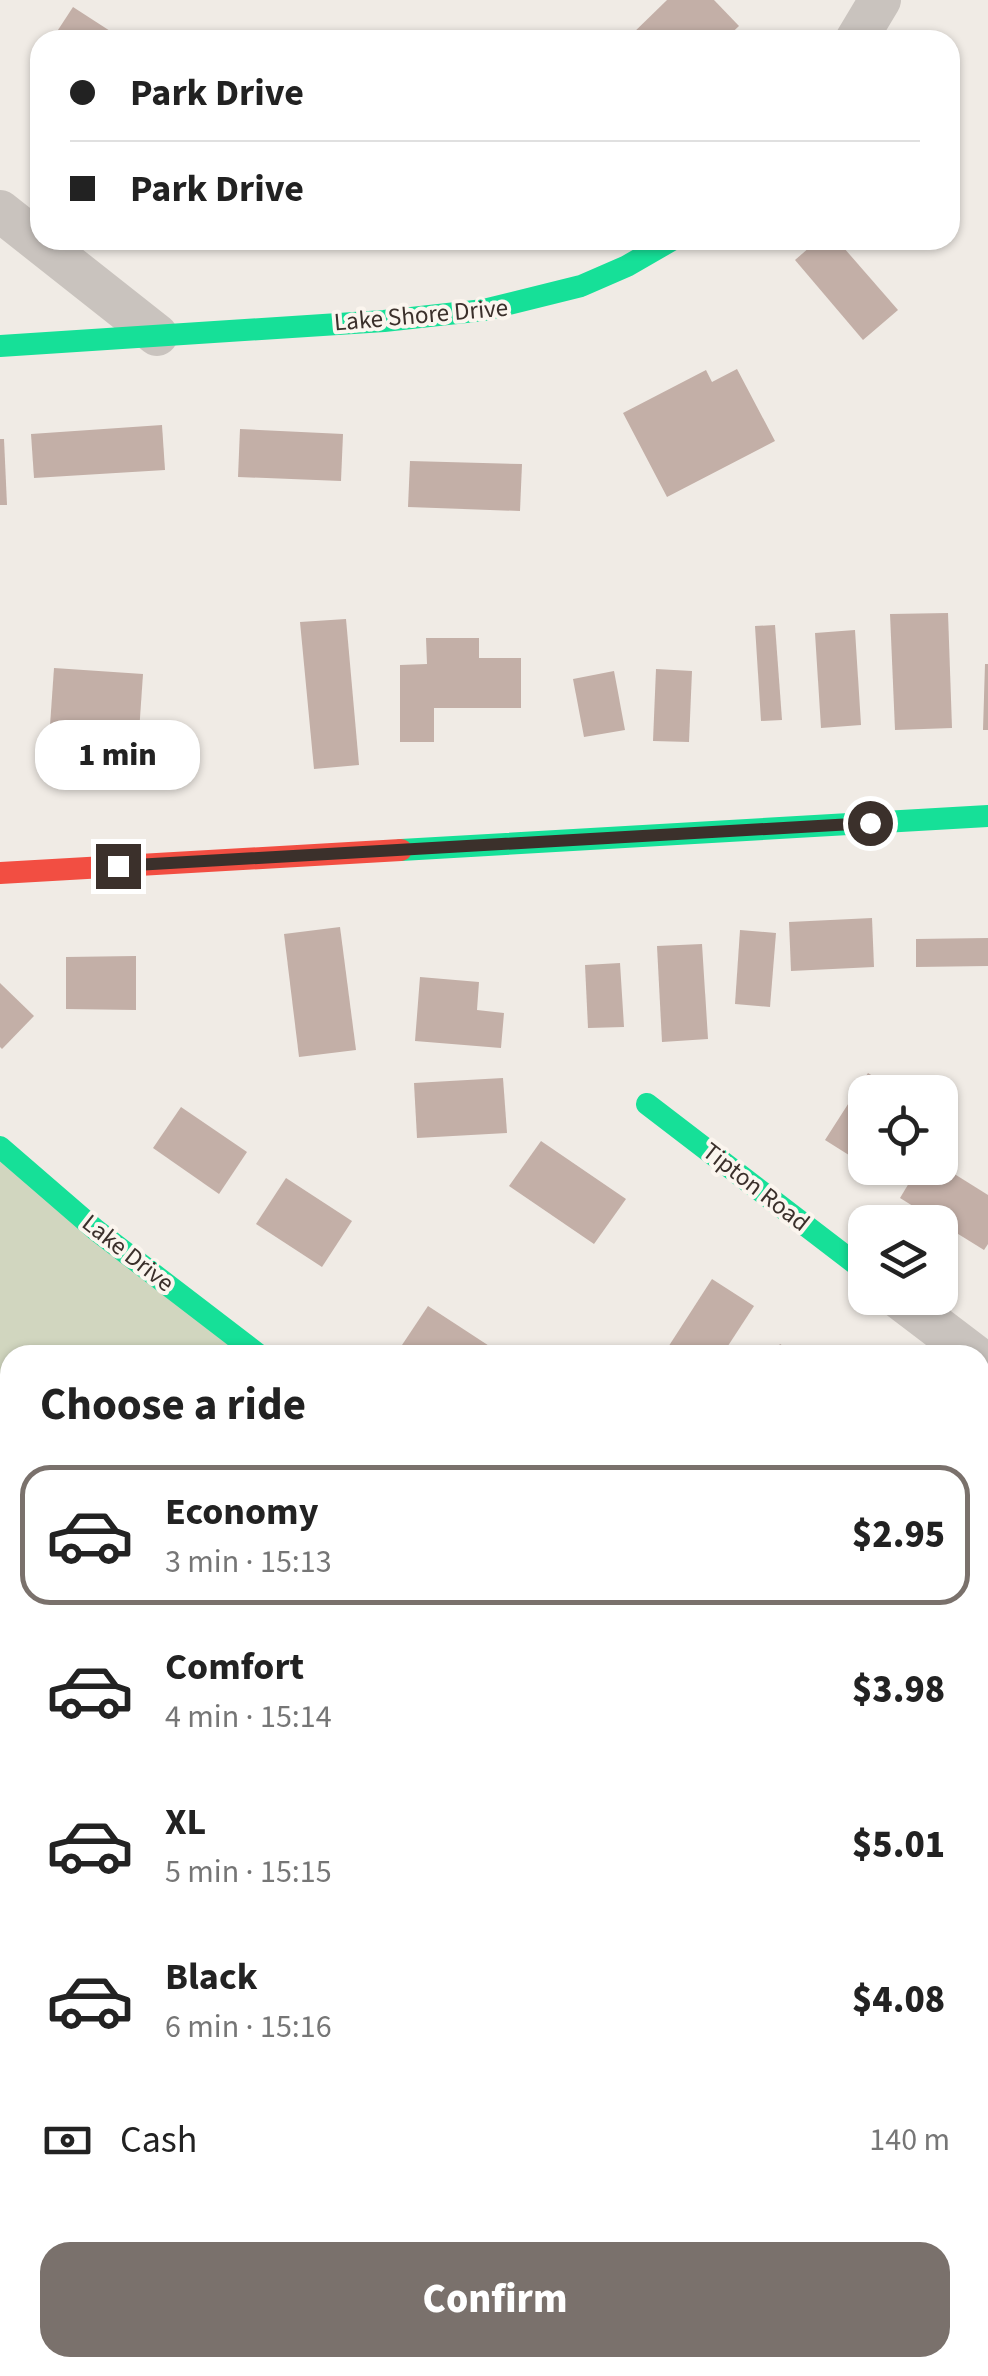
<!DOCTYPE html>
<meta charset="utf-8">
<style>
:root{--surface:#fff;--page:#f6f6f6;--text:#222;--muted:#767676;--line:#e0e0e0;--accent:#7a716c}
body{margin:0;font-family:"Source Sans 3",sans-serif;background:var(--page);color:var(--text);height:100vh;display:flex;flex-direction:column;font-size:38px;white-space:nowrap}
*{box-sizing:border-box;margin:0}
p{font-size:32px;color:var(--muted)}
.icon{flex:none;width:55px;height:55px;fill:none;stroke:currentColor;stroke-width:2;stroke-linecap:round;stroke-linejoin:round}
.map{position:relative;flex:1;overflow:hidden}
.panel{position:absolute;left:0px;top:1345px;width:990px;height:1032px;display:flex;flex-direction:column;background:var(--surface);border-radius:30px 30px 0 0;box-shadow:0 2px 8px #0004}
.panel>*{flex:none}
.hud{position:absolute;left:30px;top:30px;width:930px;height:220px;border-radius:30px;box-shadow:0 2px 8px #0004;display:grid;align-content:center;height:220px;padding:0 40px;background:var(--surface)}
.controls{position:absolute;left:848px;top:1075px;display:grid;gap:20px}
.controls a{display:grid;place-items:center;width:110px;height:110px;border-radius:20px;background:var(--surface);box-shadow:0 2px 8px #0004;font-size:50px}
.end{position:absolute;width:45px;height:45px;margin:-22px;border:12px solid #3b302b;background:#fff;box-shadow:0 0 0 5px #fff}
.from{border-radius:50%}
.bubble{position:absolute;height:70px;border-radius:30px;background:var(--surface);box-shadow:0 2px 8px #0004;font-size:32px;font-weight:800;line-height:70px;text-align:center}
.hud b{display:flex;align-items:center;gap:35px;height:95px;font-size:38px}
.hud b+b{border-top:2px solid var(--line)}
.hud i{width:25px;height:25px;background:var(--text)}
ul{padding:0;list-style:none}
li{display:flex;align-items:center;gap:30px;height:140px;margin:0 20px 15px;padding:0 20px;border:5px solid transparent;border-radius:30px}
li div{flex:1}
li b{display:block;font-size:38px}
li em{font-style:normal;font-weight:800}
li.active{border-color:var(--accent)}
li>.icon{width:90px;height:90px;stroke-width:1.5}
h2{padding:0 40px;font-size:45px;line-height:120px}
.pay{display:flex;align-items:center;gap:25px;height:110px;padding:0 40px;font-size:38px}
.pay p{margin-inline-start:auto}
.button{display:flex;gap:20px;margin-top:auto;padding:20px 40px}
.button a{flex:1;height:115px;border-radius:30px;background:var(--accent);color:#fff;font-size:40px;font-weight:800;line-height:115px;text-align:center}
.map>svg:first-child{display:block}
.green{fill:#d1d6bf}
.building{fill:#c3afa7}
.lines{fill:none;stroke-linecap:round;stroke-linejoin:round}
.lane{stroke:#c9c3be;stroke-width:20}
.street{stroke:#c9c3be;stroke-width:42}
.fast{stroke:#16e098;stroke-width:22}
.slow{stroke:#ffcf43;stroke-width:22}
.jam{stroke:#f24e42;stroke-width:22}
.route{stroke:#3b302b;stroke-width:12}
.labels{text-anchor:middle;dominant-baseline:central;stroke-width:8;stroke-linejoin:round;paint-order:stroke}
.street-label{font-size:25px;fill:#3b302b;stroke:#fbf5ee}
</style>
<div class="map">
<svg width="988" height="2376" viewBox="0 0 988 2376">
<rect width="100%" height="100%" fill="#f0ebe5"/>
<g class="green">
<path d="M0,1147L259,1355H10V2368H771L766,2376H0Z"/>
<path d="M980,1909L988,1915V2030L980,2043Z"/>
</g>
<g class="building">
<path d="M667,0H714L739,26L724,40H626Z"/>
<path d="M73,7L124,40H73L58,30Z"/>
<path d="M818,240H837L898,310L863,340L795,260Z"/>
<path d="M737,369L775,441L667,497L623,413L706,370L712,382Z"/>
<path d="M162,425L165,470L34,478L31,434Z"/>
<path d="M240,429L343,434L341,481L238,477Z"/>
<path d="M0,439H4L7,505H0Z"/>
<path d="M410,461L522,464L520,511L408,507Z"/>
<path d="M948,613L952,728L895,730L890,614Z"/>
<path d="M346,619L359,765L314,769L300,622Z"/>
<path d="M775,625L782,720L761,721L755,626Z"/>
<path d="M855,630L861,725L821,728L815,633Z"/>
<path d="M426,638H479V658H521V708H434V742H400V665L427,664Z"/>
<path d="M985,664H988V730H983Z"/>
<path d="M54,668L143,674L138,747L49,740Z"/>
<path d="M656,669L692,671L689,742L653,741Z"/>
<path d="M614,671L625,730L584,737L573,679Z"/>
<path d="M872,918L874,967L791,971L789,922Z"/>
<path d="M340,927L356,1050L299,1057L284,934Z"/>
<path d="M740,930L776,933L770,1007L735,1004Z"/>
<path d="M988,938V966L916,967V939Z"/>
<path d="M702,944L708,1039L662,1042L657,946Z"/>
<path d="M136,956V1010L66,1009V957Z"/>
<path d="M620,963L624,1027L588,1028L585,965Z"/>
<path d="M420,977L479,982L477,1010L504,1013L501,1048L415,1041Z"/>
<path d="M0,983L34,1016L2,1049L0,1047Z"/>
<path d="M868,1073L898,1092H865V1138L852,1157L825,1140Z"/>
<path d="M503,1078L507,1133L417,1138L414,1083Z"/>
<path d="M181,1107L247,1152L219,1194L153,1148Z"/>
<path d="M541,1141L626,1199L594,1244L509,1186Z"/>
<path d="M940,1165L988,1195V1244L984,1250L900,1198L918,1168Z"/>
<path d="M286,1178L352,1221L322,1267L256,1224Z"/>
<path d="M712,1279L754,1306L722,1355H663Z"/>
<path d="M428,1306L503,1355H410L400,1348Z"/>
<path d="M780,1344L797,1355H772Z"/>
</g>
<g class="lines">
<g class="lane">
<path d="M0,1826L10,1847"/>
<path d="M980,1987L988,1975"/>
<path d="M413,2376L419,2368"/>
</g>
<g class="street">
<path d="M856,40L880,0"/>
<path d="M0,211L157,335"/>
<path d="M899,1298L974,1355"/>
<path d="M980,1669L988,1656"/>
</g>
<g class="fast">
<path d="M0,346L384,321L484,310L581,286L627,266L672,240"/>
<path d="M401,850L988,816"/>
<path d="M647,1104L865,1271"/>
<path d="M0,1147L96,1230L259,1355"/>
</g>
<path class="slow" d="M980,1908L988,1914"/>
<path class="jam" d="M0,873L401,850"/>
</g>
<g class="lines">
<path class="route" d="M118,866L870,823"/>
</g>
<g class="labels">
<g class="street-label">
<text transform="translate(421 315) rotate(-5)">Lake Shore Drive</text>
<text transform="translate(756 1187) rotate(38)">Tipton Road</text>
<text transform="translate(128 1253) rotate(38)">Lake Drive</text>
</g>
</g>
</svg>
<div class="controls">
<a><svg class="icon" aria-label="locate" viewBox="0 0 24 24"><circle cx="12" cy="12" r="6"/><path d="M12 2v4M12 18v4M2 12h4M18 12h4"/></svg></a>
<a><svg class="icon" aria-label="layers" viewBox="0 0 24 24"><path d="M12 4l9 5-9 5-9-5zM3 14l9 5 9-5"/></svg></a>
</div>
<i class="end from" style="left:870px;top:823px"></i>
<i class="end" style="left:118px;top:866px"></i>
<div class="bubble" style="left:35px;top:720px;width:165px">1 min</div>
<div class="hud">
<b><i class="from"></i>Park Drive</b>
<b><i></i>Park Drive</b>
</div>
<section class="panel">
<h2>Choose a ride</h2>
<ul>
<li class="active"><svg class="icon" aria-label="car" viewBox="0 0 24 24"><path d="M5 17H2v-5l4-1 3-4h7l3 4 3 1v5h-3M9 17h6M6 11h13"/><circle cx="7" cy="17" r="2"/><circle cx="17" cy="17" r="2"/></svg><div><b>Economy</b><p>3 min · 15:13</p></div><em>$2.95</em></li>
<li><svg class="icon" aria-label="car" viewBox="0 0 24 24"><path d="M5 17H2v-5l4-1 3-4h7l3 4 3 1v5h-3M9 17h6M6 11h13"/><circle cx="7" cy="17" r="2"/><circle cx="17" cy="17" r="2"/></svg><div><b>Comfort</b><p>4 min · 15:14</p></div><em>$3.98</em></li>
<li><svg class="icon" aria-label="car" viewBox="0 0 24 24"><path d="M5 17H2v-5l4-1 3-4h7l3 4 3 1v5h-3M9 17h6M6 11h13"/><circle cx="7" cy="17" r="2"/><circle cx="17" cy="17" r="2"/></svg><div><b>XL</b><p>5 min · 15:15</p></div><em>$5.01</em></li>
<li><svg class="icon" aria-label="car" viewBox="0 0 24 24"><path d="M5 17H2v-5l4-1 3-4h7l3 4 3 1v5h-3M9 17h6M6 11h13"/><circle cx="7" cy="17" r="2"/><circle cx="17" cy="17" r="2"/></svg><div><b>Black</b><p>6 min · 15:16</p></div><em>$4.08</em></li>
</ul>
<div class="pay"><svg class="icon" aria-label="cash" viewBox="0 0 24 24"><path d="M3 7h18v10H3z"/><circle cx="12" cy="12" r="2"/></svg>Cash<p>140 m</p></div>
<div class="button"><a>Confirm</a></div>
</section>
</div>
